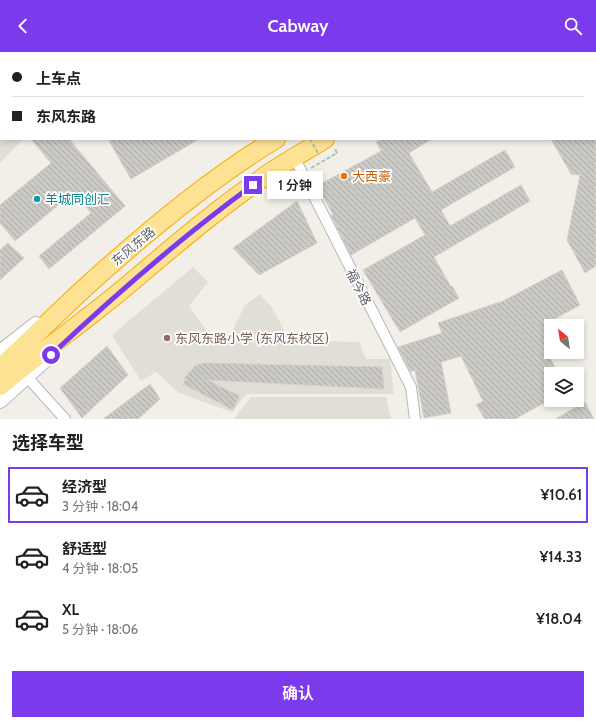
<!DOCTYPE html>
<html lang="zh">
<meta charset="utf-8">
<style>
:root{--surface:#fff;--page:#f6f6f6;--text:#202124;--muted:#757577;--line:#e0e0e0;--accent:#7c3aed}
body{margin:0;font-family:Cabin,"Noto Sans SC",sans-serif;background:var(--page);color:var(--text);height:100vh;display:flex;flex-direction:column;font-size:15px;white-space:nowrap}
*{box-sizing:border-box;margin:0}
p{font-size:13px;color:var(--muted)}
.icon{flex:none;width:22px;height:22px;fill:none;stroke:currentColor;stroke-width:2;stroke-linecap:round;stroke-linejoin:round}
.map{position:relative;height:367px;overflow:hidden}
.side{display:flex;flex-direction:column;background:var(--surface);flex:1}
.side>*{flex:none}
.guide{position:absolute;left:0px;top:0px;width:596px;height:88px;box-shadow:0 2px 6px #0003;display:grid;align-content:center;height:88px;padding:0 12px;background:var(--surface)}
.needle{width:26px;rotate:330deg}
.fabs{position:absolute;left:544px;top:267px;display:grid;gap:8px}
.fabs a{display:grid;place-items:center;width:40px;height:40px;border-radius:0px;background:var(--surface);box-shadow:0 2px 6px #0003;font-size:20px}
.end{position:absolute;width:18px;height:18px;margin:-9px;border:5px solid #7c3aed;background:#fff;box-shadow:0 0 0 2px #fff}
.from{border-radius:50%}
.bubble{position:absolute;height:28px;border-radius:0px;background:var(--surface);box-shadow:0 2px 6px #0003;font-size:13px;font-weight:600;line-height:28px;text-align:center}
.guide b{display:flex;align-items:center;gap:14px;height:38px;font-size:15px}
.guide b+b{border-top:1px solid var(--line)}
.guide i{width:10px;height:10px;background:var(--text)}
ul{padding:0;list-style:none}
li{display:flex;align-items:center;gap:12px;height:56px;margin:0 8px 6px;padding:0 4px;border:2px solid transparent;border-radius:0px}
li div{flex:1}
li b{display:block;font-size:15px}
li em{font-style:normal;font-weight:600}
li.active{border-color:var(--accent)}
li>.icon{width:36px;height:36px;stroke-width:1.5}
h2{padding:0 12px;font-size:18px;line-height:48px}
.primary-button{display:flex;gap:8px;margin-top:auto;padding:8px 12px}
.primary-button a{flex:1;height:46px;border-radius:0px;background:var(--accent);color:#fff;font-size:16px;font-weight:600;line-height:46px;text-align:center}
header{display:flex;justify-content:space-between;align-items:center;height:52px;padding:0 12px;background:var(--accent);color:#fff;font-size:18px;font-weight:600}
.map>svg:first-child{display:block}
.education{fill:#e1ded6}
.building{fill:url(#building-back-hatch);stroke:#d6d1c6}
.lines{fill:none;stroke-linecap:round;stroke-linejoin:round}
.street-casing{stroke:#b5b8bc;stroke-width:12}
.secondary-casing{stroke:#b6babf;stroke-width:16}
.highway-casing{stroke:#f9ab00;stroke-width:20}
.path{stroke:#9cc7a9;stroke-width:2;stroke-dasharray:4 2;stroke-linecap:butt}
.street{stroke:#fff;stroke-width:10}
.secondary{stroke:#fff;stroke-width:14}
.highway{stroke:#fde293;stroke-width:18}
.path-bridge{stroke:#9cc7a9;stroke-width:2;stroke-dasharray:4 2;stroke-linecap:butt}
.route{stroke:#7c3aed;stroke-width:5}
.food-dot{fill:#e8710a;stroke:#fff;stroke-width:1.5}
.culture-dot{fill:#0f9aa8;stroke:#fff;stroke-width:1.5}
.education-dot{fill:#8d6e63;stroke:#fff;stroke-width:1.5}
.labels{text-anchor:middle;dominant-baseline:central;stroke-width:3.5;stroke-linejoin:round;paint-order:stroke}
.food-label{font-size:13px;fill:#c56008;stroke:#fff;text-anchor:start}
.culture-label{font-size:13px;fill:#0d838f;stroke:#fff;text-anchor:start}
.street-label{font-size:13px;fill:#5f6368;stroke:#fff}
.education-label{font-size:13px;fill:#785e54;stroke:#fff;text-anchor:start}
</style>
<header><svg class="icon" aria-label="back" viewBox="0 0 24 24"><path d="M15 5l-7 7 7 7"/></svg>Cabway<svg class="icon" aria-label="search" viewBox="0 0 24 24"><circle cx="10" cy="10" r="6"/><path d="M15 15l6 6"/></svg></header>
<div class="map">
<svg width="596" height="367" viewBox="0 0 596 367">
<defs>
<pattern id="building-back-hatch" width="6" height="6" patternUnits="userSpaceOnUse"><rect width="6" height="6" fill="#cccac5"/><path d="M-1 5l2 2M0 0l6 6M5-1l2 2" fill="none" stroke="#a9a8a4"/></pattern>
</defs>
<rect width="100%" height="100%" fill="#f1efe8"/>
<g class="education">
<path d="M0,0L25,1H1V87H23L0,111Z"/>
<path d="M193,215L208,230L189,254L208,281L229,288L235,273L245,253L260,242L273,257L289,288L359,290L366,307H390L394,342H246L232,360L179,341L156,320L141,329L112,283Z"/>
<path d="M251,345H386L391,367H234Z"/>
</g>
<g class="building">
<path d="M31,87H69L125,154L49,217L39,204L91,161L74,140L15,189L0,171V153L51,111Z"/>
<path d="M108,87H199L131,127Z"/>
<path d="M381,87H432L409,101L432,140L505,98L515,115L441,158L450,174L521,133L530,149L434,205L451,235L452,234L459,246L400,280L363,218L425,183L415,166L351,203L331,163L333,162L317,134L381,99L376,90Z"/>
<path d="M551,87H596V214L585,221L567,188L580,123L571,122Z"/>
<path d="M297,149L317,191L259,223L233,196Z"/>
<path d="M8,191L24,206L0,228V198Z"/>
<path d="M562,218L580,253L547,271L551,278V299L547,301L559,322H551V347L515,367H485L476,353L483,349L461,304L441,310L451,361L424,366L415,318L411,320L398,295L442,281L438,271L503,249Z"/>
<path d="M107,294L128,323L82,366L60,336Z"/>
<path d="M205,311L382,315L384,337L207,328L240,344L233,358L183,332L186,327L184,326L196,313Z"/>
<path d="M150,332L160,347L138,367H103Z"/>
<path d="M585,350L594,367H555Z"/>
</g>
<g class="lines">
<defs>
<g id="street">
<path d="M595,4L596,6"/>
<path d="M294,105L411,335L415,367"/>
<path d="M27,325L65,367"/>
</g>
<g id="secondary">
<path d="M0,300L36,272"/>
<path d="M0,349L53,301"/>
</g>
<g id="highway">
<path d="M419,1L420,0"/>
<path d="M468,1L470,0"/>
<path d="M0,316C34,285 66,252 100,222C155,173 213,125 276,87"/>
<path d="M0,334C38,302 78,274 117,242C164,203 210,162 261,127C281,112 304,100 325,87"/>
</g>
</defs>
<use href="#street" class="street-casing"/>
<use href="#secondary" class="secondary-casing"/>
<use href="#highway" class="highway-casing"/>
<path class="path" d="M311,116L337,101L335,97"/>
<use href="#street" class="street"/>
<use href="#secondary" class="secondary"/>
<use href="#highway" class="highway"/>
<path class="path-bridge" d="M310,87L319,103"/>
</g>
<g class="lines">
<path class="route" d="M51,303C115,243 181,185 253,133"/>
</g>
<circle class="food-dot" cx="344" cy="124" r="4"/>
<circle class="culture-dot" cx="37" cy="147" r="4"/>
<circle class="education-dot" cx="167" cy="286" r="4"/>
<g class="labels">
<g class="food-label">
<text x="352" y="124">大西豪</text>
</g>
<g class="culture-label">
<text x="45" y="147">羊城同创汇</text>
</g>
<g class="street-label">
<text transform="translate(133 194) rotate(-40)">东风东路</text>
<text transform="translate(359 235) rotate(63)">福今路</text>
</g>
<g class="education-label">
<text x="175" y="286">东风东路小学 (东风东校区)</text>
</g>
</g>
</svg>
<div class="fabs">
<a><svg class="needle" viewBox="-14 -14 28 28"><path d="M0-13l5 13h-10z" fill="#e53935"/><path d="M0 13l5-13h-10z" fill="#757577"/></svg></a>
<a><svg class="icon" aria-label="layers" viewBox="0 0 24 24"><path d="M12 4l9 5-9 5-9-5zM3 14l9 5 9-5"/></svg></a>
</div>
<i class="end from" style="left:51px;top:303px"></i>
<i class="end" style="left:253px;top:133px"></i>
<div class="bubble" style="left:267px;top:119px;width:56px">1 分钟</div>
<div class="guide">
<b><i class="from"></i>上车点</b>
<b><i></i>东风东路</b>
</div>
</div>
<section class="side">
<h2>选择车型</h2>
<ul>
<li class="active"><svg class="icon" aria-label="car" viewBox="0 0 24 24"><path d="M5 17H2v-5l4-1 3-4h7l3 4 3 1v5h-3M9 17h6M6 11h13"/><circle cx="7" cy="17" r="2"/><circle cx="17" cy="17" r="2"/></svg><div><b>经济型</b><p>3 分钟 · 18:04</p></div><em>¥10.61</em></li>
<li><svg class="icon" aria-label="car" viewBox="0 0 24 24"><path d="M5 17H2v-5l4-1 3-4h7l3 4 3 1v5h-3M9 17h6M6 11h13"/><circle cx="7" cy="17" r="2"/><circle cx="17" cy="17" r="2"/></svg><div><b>舒适型</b><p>4 分钟 · 18:05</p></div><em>¥14.33</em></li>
<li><svg class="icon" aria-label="car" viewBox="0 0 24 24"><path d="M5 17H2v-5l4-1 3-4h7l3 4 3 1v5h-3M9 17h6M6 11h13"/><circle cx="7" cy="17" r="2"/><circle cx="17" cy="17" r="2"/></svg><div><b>XL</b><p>5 分钟 · 18:06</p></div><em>¥18.04</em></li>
</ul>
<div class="primary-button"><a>确认</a></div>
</section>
